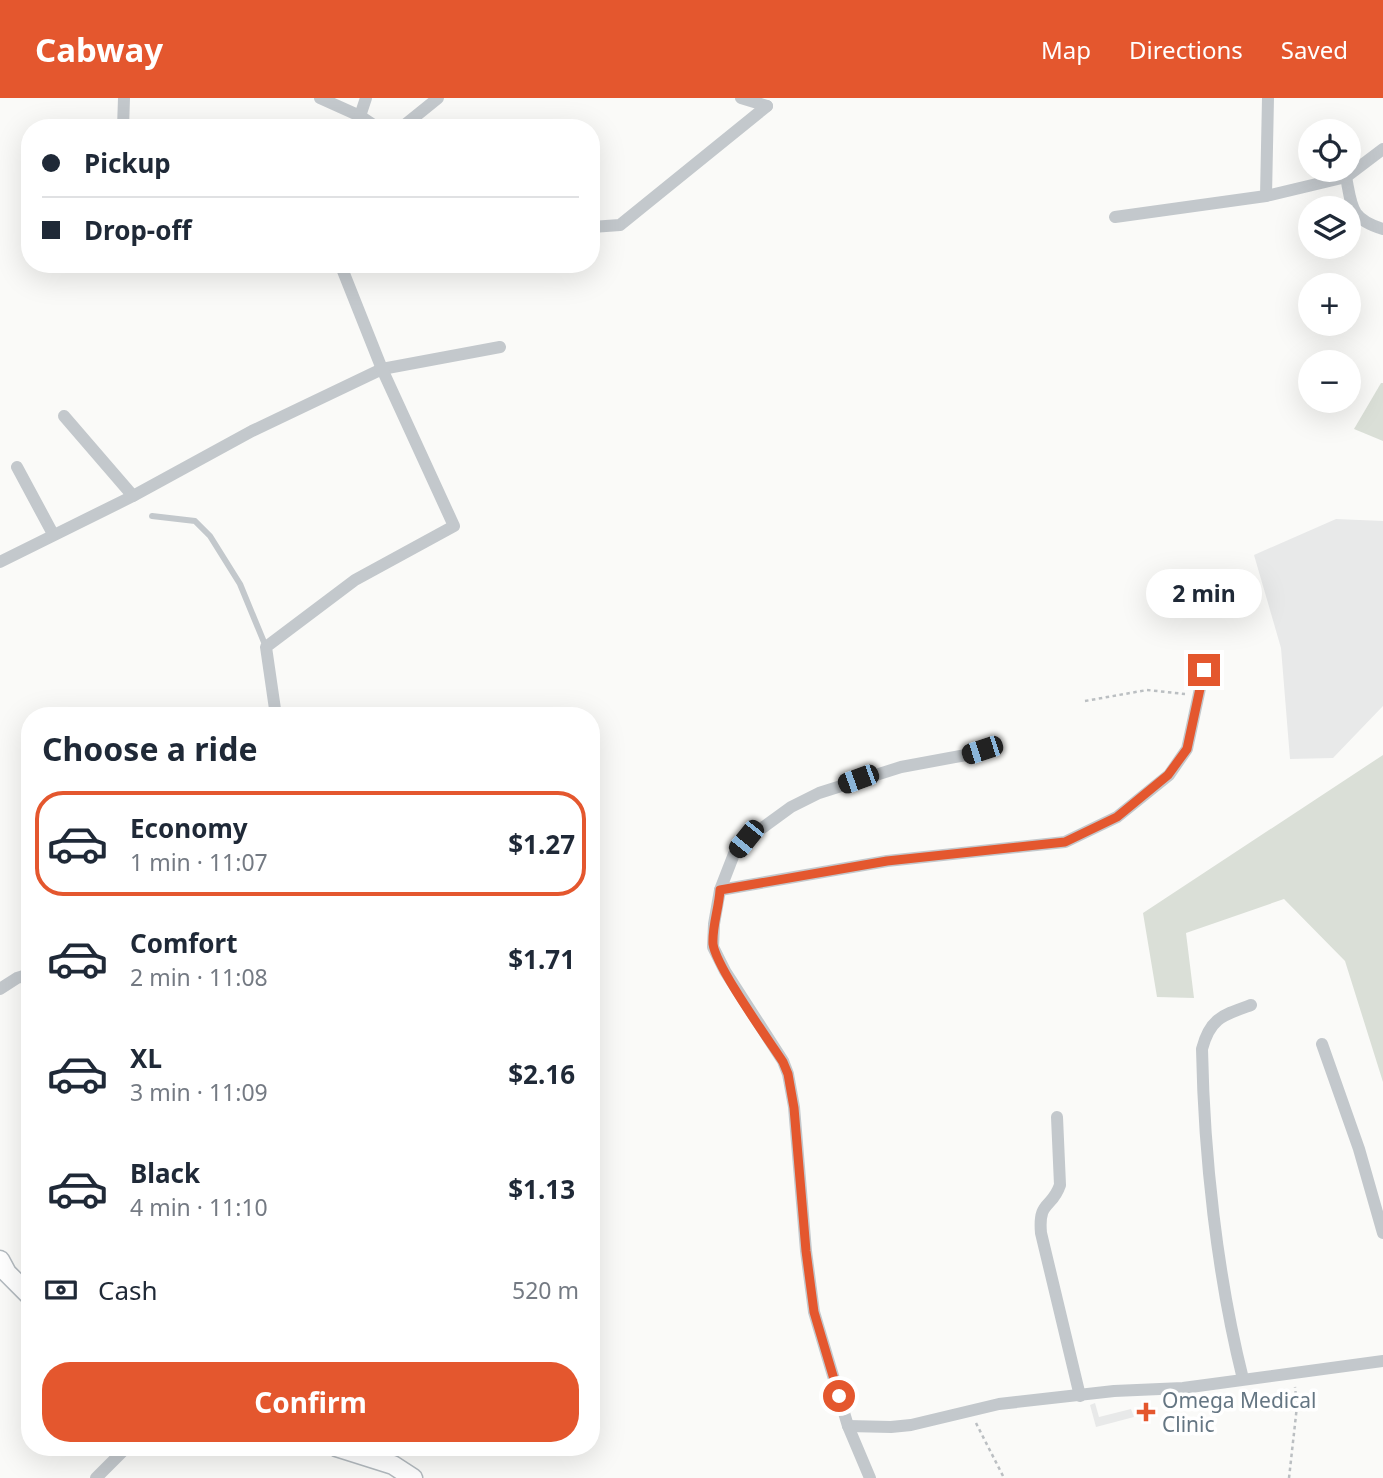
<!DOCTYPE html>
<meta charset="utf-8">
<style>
:root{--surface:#fff;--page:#f2f2f3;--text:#1f2937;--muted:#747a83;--line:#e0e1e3;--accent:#e4572e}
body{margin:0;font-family:"Noto Sans",sans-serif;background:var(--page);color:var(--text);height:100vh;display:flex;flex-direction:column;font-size:26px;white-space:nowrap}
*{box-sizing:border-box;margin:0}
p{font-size:23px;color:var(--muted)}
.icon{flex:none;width:38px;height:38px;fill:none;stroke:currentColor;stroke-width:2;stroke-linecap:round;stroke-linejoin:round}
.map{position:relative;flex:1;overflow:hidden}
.drawer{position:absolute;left:21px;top:609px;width:579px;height:749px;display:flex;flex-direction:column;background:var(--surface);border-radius:28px;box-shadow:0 7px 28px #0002}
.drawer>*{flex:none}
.guide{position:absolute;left:21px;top:21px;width:579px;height:154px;border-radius:28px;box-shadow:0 7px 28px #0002;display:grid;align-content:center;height:154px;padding:0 21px;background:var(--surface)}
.fabs{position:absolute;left:1298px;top:21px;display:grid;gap:14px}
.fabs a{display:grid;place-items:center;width:63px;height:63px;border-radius:50%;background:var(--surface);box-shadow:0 7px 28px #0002;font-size:35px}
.end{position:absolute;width:32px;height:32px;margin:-16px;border:9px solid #e4572e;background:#fff;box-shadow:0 0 0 4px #fff}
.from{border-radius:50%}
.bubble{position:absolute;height:49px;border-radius:24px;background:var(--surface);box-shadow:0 7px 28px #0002;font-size:23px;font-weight:700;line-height:49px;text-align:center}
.car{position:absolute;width:21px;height:42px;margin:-21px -10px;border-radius:9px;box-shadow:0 0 5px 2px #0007;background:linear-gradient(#222 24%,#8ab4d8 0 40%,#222 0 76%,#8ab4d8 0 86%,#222 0)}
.guide b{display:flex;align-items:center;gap:24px;height:66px;font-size:26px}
.guide b+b{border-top:2px solid var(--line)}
.guide i{width:18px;height:18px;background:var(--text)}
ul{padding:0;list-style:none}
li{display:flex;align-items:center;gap:21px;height:105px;margin:0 14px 10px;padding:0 7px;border:4px solid transparent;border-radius:28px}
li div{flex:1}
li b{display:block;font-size:26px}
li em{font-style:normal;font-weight:700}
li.on{border-color:var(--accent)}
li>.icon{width:63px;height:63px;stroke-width:1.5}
h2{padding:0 21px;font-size:32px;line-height:84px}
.pay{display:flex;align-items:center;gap:18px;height:77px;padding:0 21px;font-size:26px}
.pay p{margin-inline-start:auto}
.cta{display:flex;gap:14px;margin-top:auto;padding:14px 21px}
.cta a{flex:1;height:80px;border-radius:28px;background:var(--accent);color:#fff;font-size:28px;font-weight:700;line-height:80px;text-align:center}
header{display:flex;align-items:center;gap:42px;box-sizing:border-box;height:98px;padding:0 35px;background:var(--accent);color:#fff}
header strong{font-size:33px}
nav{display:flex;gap:38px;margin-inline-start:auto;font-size:24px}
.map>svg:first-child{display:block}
.built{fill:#e8e9e9}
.green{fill:#dadfd7}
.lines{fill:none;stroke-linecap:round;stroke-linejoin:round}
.secondary-casing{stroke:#b3babf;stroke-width:21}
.path{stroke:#bbbfc2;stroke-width:2.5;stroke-dasharray:3.5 3.5;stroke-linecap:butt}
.lane{stroke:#c3c8cc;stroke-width:6}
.street{stroke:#c3c8cc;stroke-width:12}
.secondary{stroke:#fff;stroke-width:18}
.route{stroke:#e4572e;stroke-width:9}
.poi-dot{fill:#e4572e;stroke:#fff;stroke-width:2.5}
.labels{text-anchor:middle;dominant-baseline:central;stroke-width:7;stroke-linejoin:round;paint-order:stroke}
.poi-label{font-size:21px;fill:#657683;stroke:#fff;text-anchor:start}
</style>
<header>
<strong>Cabway</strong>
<nav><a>Map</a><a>Directions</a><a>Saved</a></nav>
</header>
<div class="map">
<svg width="1383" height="1380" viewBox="0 0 1383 1380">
<rect width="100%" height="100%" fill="#fafaf8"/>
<g class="built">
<path d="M1336,421L1383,423V608L1333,660L1290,661L1281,550L1254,457Z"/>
<path d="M1095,1305L1099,1319L1131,1311L1134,1319L1096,1329L1090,1307Z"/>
</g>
<g class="green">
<path d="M1381,285H1383V343L1354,331Z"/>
<path d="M1383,657V984L1345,863L1284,801L1186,835L1194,900L1157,899L1143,815Z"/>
</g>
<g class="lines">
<defs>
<g id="secondary">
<path d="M0,1162L7,1175L30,1198"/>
<path d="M336,1349L393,1367L413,1380"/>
</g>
</defs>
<use href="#secondary" class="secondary-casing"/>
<g class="path">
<path d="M1085,603L1147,592L1185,596"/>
<path d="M976,1325L1004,1380"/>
<path d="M1289,1380L1297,1308L1295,1289"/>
</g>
<path class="lane" d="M152,418L195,423L210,438L240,486L266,549"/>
<g class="street">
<path d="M320,0L360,18L378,30"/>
<path d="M741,0L767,8"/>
<path d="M360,18L366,0"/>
<path d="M123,30L124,0"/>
<path d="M401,30L438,0"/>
<path d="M1346,79C1352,109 1350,121 1383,131"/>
<path d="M1266,98L1268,0"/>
<path d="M1115,119L1266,98L1346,79L1383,51"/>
<path d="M592,129L620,127L767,8"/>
<path d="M64,318L133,398"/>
<path d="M17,369L53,436"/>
<path d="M0,464L133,398L252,333L382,271L500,249"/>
<path d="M276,618L266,549L355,482L454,428L382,271L343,173L344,166"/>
<path d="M720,792L887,763L1065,744L1117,719L1169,677L1187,651L1204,572"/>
<path d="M0,891L17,880L30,876"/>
<path d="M1322,946L1359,1051L1383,1135"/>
<path d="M1057,1019L1060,1087C1052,1111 1038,1102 1041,1135L1080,1298"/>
<path d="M1243,1281C1217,1177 1204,1058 1202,951C1210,920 1223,917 1251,907"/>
<path d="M848,1328L891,1329L911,1327L999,1306L1114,1293L1183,1290L1383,1263"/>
<path d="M96,1380L127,1349"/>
<path d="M870,1380L848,1328L814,1214L806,1153L794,1009L788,976L783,963L725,873L713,849L714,826L720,792L734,756L746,741L765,728L791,709L819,695L901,669L966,657L997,647"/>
</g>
<use href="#secondary" class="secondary"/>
</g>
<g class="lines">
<path class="route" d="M839,1298L814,1214L806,1153L794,1010L788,976L783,964C768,941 716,869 713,846C712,828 719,810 720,792L887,763L1065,744L1117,719L1168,677L1187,651L1204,572"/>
</g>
<path class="poi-dot" d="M1142.5 1303.5h7v7h7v7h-7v7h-7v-7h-7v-7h7z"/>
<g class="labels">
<g class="poi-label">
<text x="1162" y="1302">Omega Medical<tspan x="1162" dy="24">Clinic</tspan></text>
</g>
</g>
</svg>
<div class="fabs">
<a><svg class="icon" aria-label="locate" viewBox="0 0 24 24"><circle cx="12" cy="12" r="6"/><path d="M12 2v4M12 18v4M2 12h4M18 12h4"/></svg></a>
<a><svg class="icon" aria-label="layers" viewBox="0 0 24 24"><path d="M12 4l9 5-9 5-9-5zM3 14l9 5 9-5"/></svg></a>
<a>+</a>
<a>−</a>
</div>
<i class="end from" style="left:839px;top:1298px"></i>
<i class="end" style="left:1204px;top:572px"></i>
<div class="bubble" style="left:1146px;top:471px;width:116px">2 min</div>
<i class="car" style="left:982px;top:652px;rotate:252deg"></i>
<i class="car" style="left:858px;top:681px;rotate:250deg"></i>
<i class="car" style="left:746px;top:741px;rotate:219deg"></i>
<div class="guide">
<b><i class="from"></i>Pickup</b>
<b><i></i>Drop-off</b>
</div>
<section class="drawer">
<h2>Choose a ride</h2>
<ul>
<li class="on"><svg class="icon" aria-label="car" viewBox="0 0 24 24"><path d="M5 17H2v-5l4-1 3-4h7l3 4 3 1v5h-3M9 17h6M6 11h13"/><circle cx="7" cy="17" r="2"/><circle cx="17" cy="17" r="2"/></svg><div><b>Economy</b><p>1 min · 11:07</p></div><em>$1.27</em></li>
<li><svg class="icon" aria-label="car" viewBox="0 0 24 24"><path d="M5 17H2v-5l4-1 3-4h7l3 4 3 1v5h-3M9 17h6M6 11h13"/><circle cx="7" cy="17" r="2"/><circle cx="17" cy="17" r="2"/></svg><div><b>Comfort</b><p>2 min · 11:08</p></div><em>$1.71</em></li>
<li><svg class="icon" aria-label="car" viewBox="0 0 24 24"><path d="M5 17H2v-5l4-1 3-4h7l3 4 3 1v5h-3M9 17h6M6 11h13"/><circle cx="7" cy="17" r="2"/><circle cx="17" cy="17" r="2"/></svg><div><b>XL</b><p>3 min · 11:09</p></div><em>$2.16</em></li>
<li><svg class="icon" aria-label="car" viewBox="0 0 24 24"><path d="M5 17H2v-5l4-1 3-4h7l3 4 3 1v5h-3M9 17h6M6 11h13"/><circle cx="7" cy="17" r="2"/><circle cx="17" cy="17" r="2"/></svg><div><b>Black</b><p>4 min · 11:10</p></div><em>$1.13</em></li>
</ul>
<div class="pay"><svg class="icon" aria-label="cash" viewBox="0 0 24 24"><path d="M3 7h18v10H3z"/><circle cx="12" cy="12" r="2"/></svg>Cash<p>520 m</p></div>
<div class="cta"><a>Confirm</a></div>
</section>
</div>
